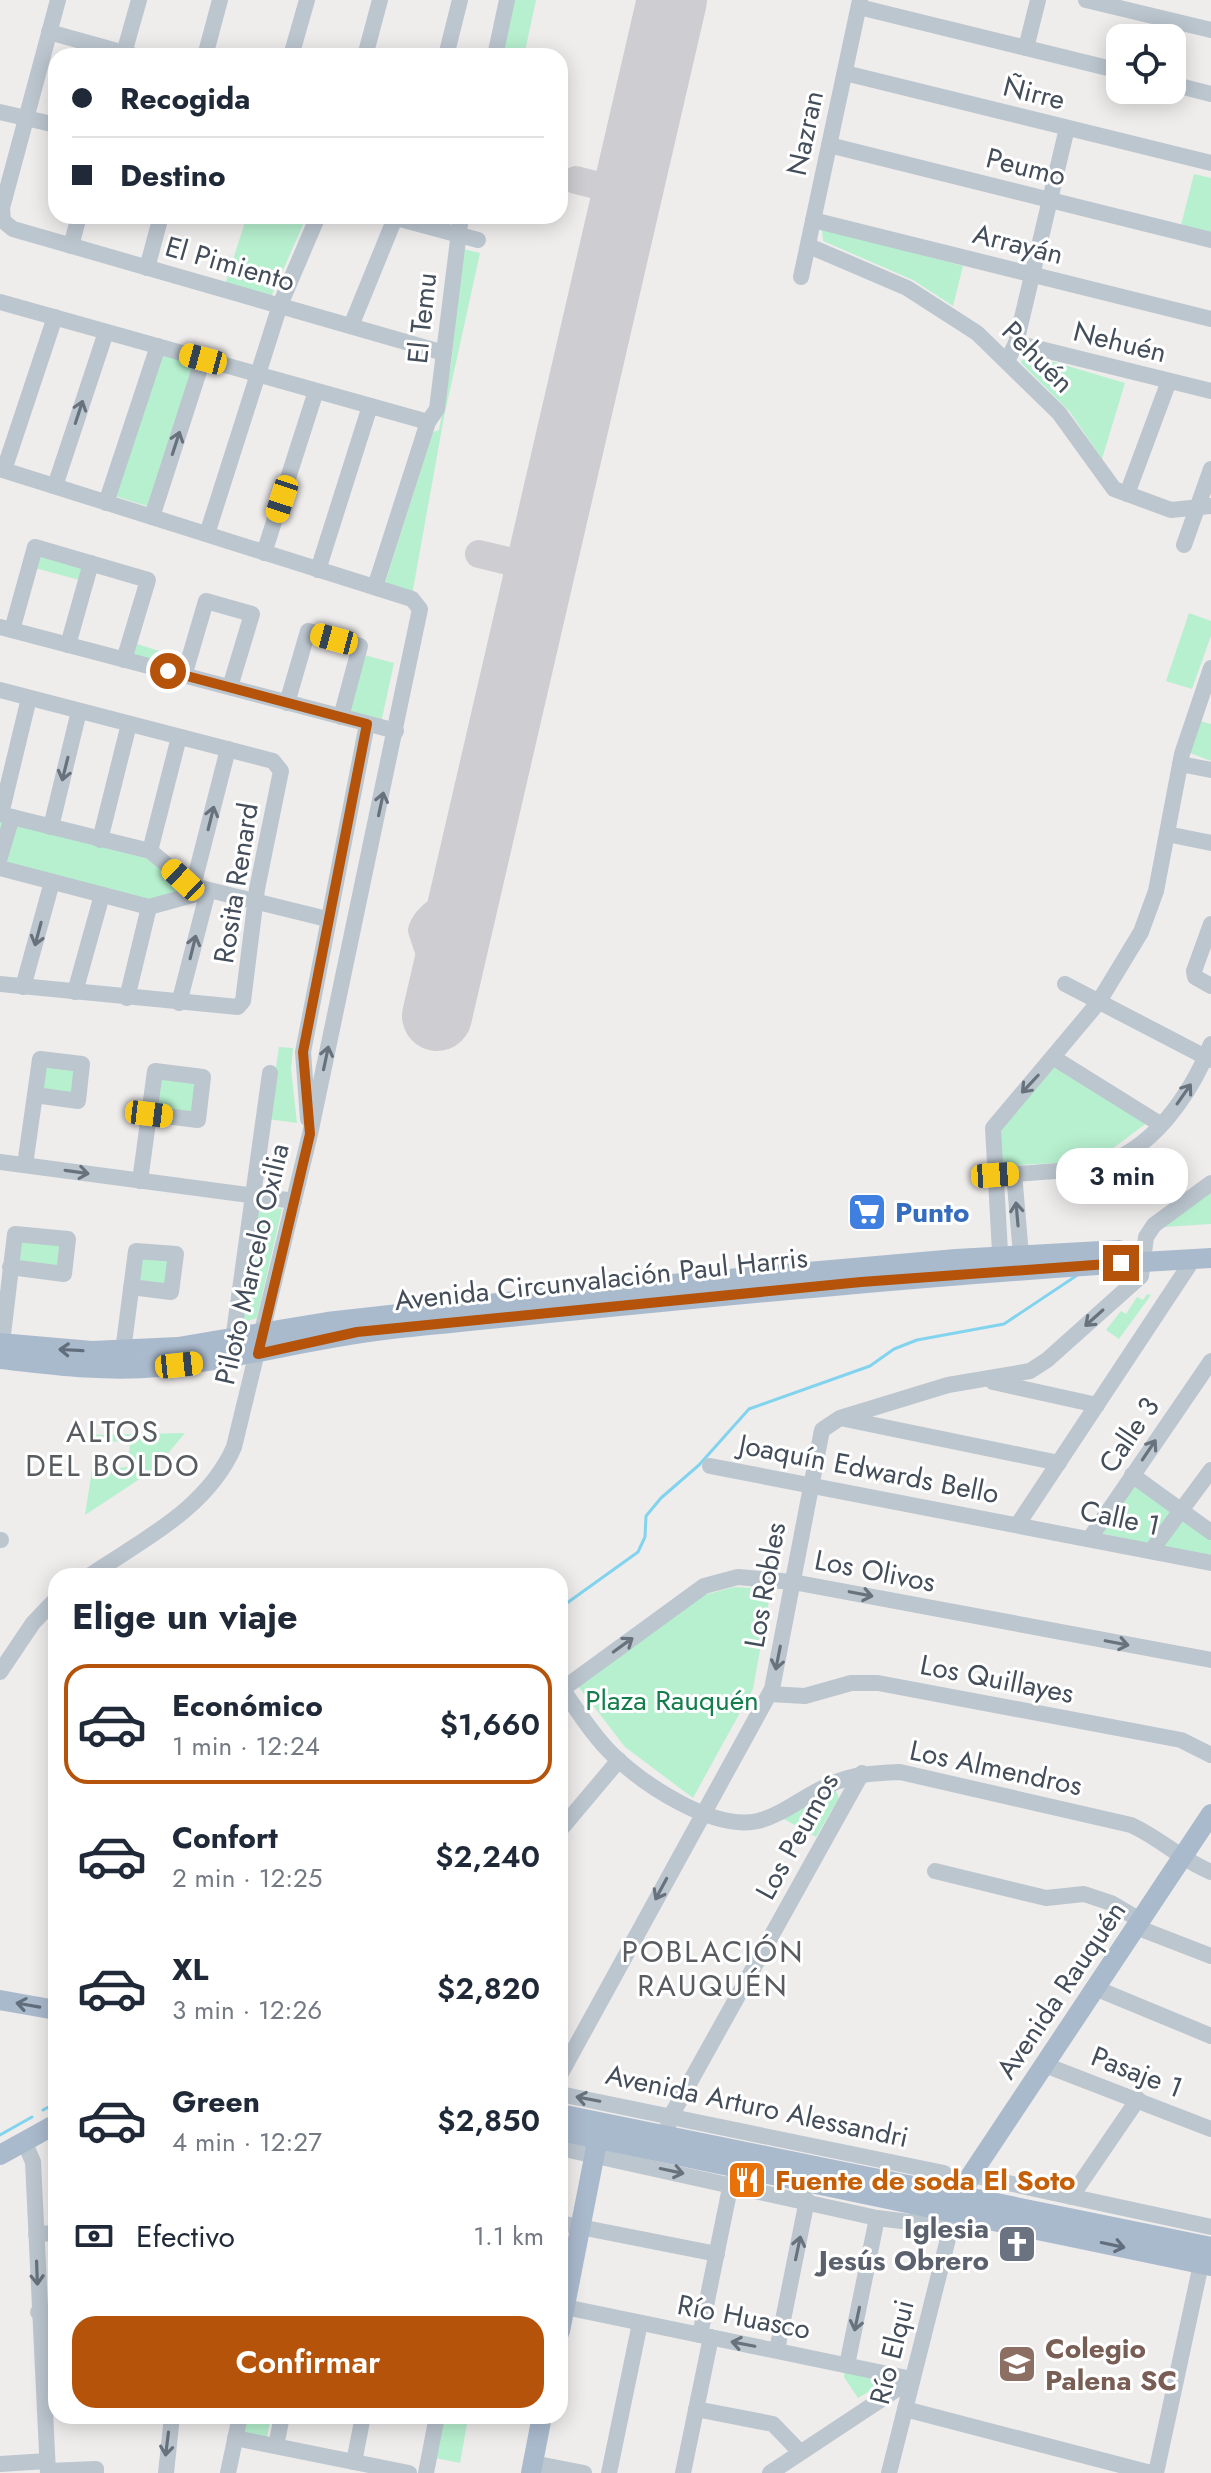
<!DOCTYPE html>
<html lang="es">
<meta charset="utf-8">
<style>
:root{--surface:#fff;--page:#f2f2f3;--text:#1f2937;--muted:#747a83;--line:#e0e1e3;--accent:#b45309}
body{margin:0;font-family:Jost,sans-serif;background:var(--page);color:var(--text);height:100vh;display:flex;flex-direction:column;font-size:30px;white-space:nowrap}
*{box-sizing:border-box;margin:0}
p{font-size:26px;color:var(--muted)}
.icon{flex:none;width:44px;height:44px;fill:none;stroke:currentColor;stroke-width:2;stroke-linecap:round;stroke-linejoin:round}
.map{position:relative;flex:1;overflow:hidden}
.details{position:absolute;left:48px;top:1568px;width:520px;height:856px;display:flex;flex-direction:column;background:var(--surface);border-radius:24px;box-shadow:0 4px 20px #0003}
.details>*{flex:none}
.top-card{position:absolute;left:48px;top:48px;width:520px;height:176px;border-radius:24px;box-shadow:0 4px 20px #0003;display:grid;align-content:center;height:176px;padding:0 24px;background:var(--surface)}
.fabs{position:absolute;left:1106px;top:24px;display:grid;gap:16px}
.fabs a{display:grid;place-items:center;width:80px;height:80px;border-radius:16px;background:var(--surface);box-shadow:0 4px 20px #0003;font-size:40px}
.end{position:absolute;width:36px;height:36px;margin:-18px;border:10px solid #b45309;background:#fff;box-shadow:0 0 0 4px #fff}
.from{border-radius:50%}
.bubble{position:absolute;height:56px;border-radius:24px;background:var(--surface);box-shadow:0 4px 20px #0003;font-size:26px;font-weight:600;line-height:56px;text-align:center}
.car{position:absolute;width:24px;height:48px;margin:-24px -12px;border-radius:10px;box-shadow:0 0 6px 2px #0007;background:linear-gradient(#f5c518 24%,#345 0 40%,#f5c518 0 76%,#345 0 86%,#f5c518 0)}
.top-card b{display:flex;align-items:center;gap:28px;height:76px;font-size:30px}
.top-card b+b{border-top:2px solid var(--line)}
.top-card i{width:20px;height:20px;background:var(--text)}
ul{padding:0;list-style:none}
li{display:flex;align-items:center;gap:24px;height:120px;margin:0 16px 12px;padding:0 8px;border:4px solid transparent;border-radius:24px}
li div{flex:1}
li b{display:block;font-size:30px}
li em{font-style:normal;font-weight:600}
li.selected{border-color:var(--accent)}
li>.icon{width:72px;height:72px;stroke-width:1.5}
h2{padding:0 24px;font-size:36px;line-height:96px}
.pay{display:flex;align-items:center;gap:20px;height:88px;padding:0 24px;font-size:30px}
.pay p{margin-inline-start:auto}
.cta{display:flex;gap:16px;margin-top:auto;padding:16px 24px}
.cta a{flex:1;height:92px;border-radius:24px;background:var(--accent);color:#fff;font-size:32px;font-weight:600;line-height:92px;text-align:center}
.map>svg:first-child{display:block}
.green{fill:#b7f0cf}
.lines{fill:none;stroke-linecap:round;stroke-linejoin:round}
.stream{stroke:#82d4ee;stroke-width:3}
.taxiway{stroke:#ceced2;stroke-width:28}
.runway{stroke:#ceced2;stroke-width:70}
.minor{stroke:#bcc6cf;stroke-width:16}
.major{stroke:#aabacd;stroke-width:20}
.oneway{stroke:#68727d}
.oneway2{stroke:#636e7c}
.route{stroke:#b45309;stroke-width:10}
.labels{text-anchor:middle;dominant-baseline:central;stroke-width:6;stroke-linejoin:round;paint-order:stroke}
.street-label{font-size:28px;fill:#444e5a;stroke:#fff}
.shop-label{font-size:28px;font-weight:bold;fill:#366cbe;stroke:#fff;text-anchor:start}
.park-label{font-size:28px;fill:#137d4c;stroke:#fff}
.food-label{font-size:28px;font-weight:bold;fill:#c56008;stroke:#fff;text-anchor:start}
.worship-label{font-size:28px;font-weight:bold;fill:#5b616d;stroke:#fff;text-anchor:end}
.education-label{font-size:28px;font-weight:bold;fill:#785e54;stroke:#fff;text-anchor:start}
.neighbourhood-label{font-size:30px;letter-spacing:2px;fill:#585c61;stroke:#fff}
</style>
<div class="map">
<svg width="1211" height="2473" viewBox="0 0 1211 2473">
<rect width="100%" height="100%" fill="#efecec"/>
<g class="green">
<path d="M513,0H536L524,56H501Z"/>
<path d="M1194,174L1211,178V233L1181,225Z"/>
<path d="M247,216H307L271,297L225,284Z"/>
<path d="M825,229L963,266L953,306L913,280L823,241L822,230Z"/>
<path d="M463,249L480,253L444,417L412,595L385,583L433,432L439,430L451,364Z"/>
<path d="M1024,353L1125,383L1102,459L1070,412L1021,363Z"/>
<path d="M162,354L196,364L150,507L115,496Z"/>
<path d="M36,550L89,564L83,581L31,567Z"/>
<path d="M1189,613L1211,621V636L1192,689L1166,681Z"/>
<path d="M134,643L179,657L175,670L130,658Z"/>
<path d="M364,655L394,663L381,723L346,712Z"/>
<path d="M1200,721L1211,724V761L1190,753Z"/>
<path d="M0,821L146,858L192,894L148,902L0,863Z"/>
<path d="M279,1047L293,1048L291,1068L297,1123L268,1119Z"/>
<path d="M42,1063L78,1067L74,1097L39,1093Z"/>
<path d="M1052,1066L1148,1122L1112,1149L1079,1162L995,1166L994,1130Z"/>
<path d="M157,1075L199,1080L194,1115L153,1110Z"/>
<path d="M1211,1189V1224L1164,1227Z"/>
<path d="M256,1206L282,1209L257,1318L242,1323Z"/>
<path d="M18,1240L60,1244L57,1267L16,1263Z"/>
<path d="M142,1254L172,1258L168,1288L138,1285Z"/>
<path d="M1147,1294L1151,1295L1119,1339L1106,1330L1121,1311L1126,1314L1137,1297L1143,1300Z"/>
<path d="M185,1433L155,1469L85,1515L92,1470L128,1467L130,1442L87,1441V1435Z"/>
<path d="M1134,1483L1177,1513L1153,1545L1101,1533Z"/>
<path d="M1182,1516L1211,1536V1557L1159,1547Z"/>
<path d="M734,1587L771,1589L753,1689L693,1798L625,1747L578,1686L700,1596Z"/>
<path d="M829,1789L836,1791L839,1798L816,1837L784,1819Z"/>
<path d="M845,2367L885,2376V2382L858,2398L844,2377Z"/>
<path d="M245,2416H271L267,2437L242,2432Z"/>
<path d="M442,2416L468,2418L460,2463L435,2458Z"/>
</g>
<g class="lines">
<g class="stream">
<path d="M560,1608L638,1552L645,1537L646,1516L661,1498L699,1465L749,1409L870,1366L894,1349L917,1340L1004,1324L1076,1276"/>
<path d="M43,2110L56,2103"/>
<path d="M0,2135L32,2117"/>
</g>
<g class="taxiway">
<path d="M576,180L627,193"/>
<path d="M479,554L541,569"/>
<path d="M452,952H437L428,948L422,930C429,910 455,905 467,886"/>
</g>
<path class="runway" d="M437,1016L672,0"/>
<g class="minor">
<path d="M1086,0L1211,30"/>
<path d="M859,7L1120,71"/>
<path d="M49,32L135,56"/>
<path d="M1026,48L1038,0"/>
<path d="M124,53L139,0"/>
<path d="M205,56L220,0"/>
<path d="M291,56L307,0"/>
<path d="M365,56L380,0"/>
<path d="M446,56L460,0"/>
<path d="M495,56L507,0"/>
<path d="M845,73L1211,163"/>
<path d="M1172,84L1211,94"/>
<path d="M0,112L56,125"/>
<path d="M829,145L1211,240"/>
<path d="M389,216L478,240"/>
<path d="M813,220L1211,319"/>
<path d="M3,221L13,229L444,353"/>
<path d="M3,221L2,208L58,0"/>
<path d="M71,246L79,216"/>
<path d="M809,246L907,288L977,333L1059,413L1114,489L1171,510L1211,506"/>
<path d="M147,268L161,216"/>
<path d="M801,277L860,0"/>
<path d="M0,302L428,422"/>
<path d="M351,326L395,218"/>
<path d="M1016,343L1211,391"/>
<path d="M1008,359L1016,343L1067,128"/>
<path d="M0,469L412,599L420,609L310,1134L234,1447C207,1509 142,1540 89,1576"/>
<path d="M4,470L55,317"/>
<path d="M55,486L106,332"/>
<path d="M1127,494L1169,381"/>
<path d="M106,503L158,346"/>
<path d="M152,517L203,359"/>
<path d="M207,534L280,305L318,216"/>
<path d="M1184,545L1211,469"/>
<path d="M264,553L316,391"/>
<path d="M318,570L370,406"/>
<path d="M375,587L428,422L437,409L461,216"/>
<path d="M0,627L396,731"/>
<path d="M12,630L35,547L148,580L124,660"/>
<path d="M68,645L91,563"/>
<path d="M184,676L206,601L252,614L230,687"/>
<path d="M0,690L273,761L281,771L257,889L243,1001L238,1007L0,984"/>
<path d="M287,703L308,631L360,646L341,717"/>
<path d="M1180,764L1211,770"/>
<path d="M0,814L150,851L193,886L327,919"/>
<path d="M1,814L29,698"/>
<path d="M51,827L79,711"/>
<path d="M1167,834L1211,843"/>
<path d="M100,840L129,724"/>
<path d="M150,851L179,737"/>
<path d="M0,857L12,817"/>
<path d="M0,868L149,907L207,891"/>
<path d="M193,886L228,749"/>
<path d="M1211,924L1194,971L1195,977L1211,986"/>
<path d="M1065,984L1211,1060"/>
<path d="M23,987L52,882"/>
<path d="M75,992L102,895"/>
<path d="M127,998L149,907"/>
<path d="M179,1003L208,891"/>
<path d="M1054,1058L1160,1124"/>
<path d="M308,1119L303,1052L367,724"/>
<path d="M0,1162L294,1201"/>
<path d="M25,1165L40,1059L82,1064L78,1101L35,1095"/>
<path d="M1014,1173L1022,1267"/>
<path d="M995,1175C1028,1173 1063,1172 1095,1166C1151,1154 1191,1094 1211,1044"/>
<path d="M140,1181L155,1071L203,1077L198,1120L149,1114"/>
<path d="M1001,1269L993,1128L1098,1003L1141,932L1156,891L1182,754L1211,668"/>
<path d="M233,1340L270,1073"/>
<path d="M2,1343L15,1234L68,1239L64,1274L10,1267"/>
<path d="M123,1351L136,1251L176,1254L171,1292L131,1287"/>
<path d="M993,1382L1097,1405"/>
<path d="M845,1419L1059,1463"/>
<path d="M710,1466L1211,1563"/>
<path d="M1132,1475L1211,1532"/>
<path d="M1018,1524L1194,1258"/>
<path d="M1090,1538L1211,1361"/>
<path d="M0,1540H1"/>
<path d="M1151,1551L1211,1470"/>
<path d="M0,1672L33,1623L56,1599"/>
<path d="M560,1686C576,1708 592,1735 612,1754C643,1784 712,1831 758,1821C783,1815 805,1795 829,1785C853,1774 874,1773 900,1772L1131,1825C1160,1838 1181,1860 1211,1872"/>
<path d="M560,1691L704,1586L738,1577L793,1582L1211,1660"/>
<path d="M770,1694L805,1696L851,1683H878L1181,1740L1211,1755"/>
<path d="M560,1830L619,1760"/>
<path d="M935,1871L1046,1898L1084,1894L1111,1903L1140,1920"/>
<path d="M1136,1927L1211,1956"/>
<path d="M1095,1988L1211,2036"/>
<path d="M1045,2065L1211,2129"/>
<path d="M560,2075L772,1689L822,1430L840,1418L948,1385L1030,1371L1047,1360L1141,1276L1146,1237L1154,1225L1211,1183"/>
<path d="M560,2094L944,2173"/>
<path d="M665,2136L671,2116L862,1773"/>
<path d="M24,2141L33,2162L48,2473"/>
<path d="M560,2148L877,2218L951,2227"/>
<path d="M971,2175L1211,2227"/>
<path d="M1071,2197L1138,2099"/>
<path d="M560,2223L717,2254"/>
<path d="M36,2234L56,2233"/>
<path d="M565,2307L912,2379"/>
<path d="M38,2312L56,2311"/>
<path d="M700,2335L731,2183"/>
<path d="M777,2350L807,2200"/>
<path d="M847,2365L877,2218"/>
<path d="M696,2409L773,2424L799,2451"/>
<path d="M905,2409L1151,2473"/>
<path d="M235,2438L409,2473"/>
<path d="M276,2446L282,2416"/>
<path d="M354,2462L363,2416"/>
<path d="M533,2463L584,2473"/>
<path d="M0,2464L47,2461"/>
<path d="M48,2471L96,2469V2473"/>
<path d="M166,2473L172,2416"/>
<path d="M228,2473L240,2416"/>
<path d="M426,2473L437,2416"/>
<path d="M609,2473L640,2323"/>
<path d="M683,2473L711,2337"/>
<path d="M770,2473L912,2379"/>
<path d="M889,2473L953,2219"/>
<path d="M1156,2473L1201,2264"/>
</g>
<g class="major">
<path d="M0,1343L92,1351L178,1347L327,1322L660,1285L956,1259L1119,1250"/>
<path d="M0,1359C53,1365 105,1372 159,1367C240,1360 318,1336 400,1328C670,1301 940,1273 1211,1258"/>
<path d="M0,2000L56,2010"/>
<path d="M560,2114L1211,2247"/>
<path d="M560,2131L1211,2266"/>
<path d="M0,2155L56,2124"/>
<path d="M961,2198L971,2175L1211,1814"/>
<path d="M560,2331L600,2127"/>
<path d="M531,2473L542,2416"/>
</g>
</g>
<defs><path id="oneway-shaft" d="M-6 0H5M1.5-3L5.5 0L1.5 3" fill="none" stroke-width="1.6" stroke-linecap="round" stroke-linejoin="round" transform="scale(2)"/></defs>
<g class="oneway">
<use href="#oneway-shaft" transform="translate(79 412) rotate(-72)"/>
<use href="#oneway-shaft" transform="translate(176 443) rotate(-72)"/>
<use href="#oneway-shaft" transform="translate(65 769) rotate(104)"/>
<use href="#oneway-shaft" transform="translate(381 804) rotate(-78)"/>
<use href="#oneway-shaft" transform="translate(211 818) rotate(-76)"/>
<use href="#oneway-shaft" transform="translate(38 934) rotate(105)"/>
<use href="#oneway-shaft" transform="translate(193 947) rotate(-76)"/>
<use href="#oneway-shaft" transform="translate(326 1058) rotate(-78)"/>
<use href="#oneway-shaft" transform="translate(1030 1084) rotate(133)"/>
<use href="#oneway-shaft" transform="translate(1184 1094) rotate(-55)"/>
<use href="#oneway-shaft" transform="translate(77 1172) rotate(8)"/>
<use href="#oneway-shaft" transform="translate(1017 1214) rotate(-95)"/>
<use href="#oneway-shaft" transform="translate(1094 1318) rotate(138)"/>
<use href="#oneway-shaft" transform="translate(1149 1450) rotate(-56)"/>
<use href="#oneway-shaft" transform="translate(861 1594) rotate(11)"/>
<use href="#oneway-shaft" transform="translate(1117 1643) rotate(11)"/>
<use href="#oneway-shaft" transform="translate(623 1645) rotate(-36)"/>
<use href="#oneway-shaft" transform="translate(778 1658) rotate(101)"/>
<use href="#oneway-shaft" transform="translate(661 1889) rotate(118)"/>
<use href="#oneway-shaft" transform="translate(588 2099) rotate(-169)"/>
<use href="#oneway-shaft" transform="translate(672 2171) rotate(12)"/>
<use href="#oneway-shaft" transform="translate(798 2248) rotate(-78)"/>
<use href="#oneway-shaft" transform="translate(37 2273) rotate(88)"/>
<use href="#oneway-shaft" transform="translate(857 2319) rotate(102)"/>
<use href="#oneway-shaft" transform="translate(743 2344) rotate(-169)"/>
<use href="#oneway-shaft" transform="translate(167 2444) rotate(97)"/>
</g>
<g class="oneway2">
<use href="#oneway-shaft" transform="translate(71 1350) rotate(-177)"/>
<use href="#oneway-shaft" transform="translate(28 2005) rotate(-170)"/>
<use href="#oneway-shaft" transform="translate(1113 2245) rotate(12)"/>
</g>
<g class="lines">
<path class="route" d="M168,671L367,724L303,1052L310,1134L258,1354L357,1332L861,1282L1121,1263"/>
</g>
<defs>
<symbol id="supermarket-square" viewBox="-11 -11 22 22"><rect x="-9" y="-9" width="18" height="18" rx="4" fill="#3f7fe0" stroke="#fff"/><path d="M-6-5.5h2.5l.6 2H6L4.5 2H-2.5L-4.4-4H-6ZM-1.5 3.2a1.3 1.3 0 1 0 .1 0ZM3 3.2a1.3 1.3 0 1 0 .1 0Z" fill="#fff"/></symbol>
<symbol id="restaurant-square" viewBox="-11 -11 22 22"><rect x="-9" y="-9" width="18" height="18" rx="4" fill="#e8710a" stroke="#fff"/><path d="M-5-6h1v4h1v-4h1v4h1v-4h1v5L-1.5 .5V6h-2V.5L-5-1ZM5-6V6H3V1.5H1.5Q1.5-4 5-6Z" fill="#fff"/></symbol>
<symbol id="church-square" viewBox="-11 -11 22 22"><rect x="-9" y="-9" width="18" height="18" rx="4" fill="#6b7280" stroke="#fff"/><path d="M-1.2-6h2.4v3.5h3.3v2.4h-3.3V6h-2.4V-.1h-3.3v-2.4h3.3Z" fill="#fff"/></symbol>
<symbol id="school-square" viewBox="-11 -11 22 22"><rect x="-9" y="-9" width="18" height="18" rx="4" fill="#8d6e63" stroke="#fff"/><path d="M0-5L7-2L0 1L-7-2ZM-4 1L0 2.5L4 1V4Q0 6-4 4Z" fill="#fff"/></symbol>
</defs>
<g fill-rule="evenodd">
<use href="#supermarket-square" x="845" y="1190" width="44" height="44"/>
<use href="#restaurant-square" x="725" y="2158" width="44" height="44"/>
<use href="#church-square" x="995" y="2222" width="44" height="44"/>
<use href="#school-square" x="995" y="2342" width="44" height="44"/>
</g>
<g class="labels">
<g class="street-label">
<text transform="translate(1034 93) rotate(14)">Ñirre</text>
<text transform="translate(805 133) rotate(-78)">Nazran</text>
<text transform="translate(1026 167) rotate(14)">Peumo</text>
<text transform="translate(1018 244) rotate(14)">Arrayán</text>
<text transform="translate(230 264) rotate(16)">El Pimiento</text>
<text transform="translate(422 318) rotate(-84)">El Temu</text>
<text transform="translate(1120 342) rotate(14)">Nehuén</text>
<text transform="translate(1038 357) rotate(45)">Pehuén</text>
<text transform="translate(236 883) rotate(-81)">Rosita Renard</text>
<text transform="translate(252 1264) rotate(-77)">Piloto Marcelo Oxilia</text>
<text transform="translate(601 1279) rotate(-6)">Avenida Circunvalación Paul Harris</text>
<text transform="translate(1129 1435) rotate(-56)">Calle 3</text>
<text transform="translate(869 1469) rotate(11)">Joaquín Edwards Bello</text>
<text transform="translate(1120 1518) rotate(12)">Calle 1</text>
<text transform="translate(875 1571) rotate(11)">Los Olivos</text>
<text transform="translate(765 1585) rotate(-80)">Los Robles</text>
<text transform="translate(997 1679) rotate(11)">Los Quillayes</text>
<text transform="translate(996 1768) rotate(12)">Los Almendros</text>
<text transform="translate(797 1836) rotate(-61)">Los Peumos</text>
<text transform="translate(1061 1990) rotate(-56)">Avenida Rauquén</text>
<text transform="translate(1137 2072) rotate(21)">Pasaje 1</text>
<text transform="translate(757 2106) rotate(12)">Avenida Arturo Alessandri</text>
<text transform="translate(744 2317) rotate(11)">Río Huasco</text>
<text transform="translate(892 2352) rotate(-76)">Río Elqui</text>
</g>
<g class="shop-label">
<text x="895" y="1212">Punto</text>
</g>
<g class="park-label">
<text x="672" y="1700">Plaza Rauquén</text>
</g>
<g class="food-label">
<text x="775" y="2180">Fuente de soda El Soto</text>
</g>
<g class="worship-label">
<text x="989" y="2228">Iglesia<tspan x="989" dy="32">Jesús Obrero</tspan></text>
</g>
<g class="education-label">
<text x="1045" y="2348">Colegio<tspan x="1045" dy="32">Palena SC</tspan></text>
</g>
<g class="neighbourhood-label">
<text x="113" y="1431">ALTOS<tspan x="113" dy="34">DEL BOLDO</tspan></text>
<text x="713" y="1951">POBLACIÓN<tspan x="713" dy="34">RAUQUÉN</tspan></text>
</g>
</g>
</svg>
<div class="fabs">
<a><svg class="icon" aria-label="locate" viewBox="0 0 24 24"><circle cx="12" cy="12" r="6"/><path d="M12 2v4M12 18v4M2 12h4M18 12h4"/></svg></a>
</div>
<i class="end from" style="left:168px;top:671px"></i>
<i class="end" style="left:1121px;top:1263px"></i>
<div class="bubble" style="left:1056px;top:1148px;width:132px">3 min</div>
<i class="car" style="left:203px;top:359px;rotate:285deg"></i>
<i class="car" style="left:282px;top:499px;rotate:198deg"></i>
<i class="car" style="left:334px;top:639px;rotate:285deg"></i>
<i class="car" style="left:183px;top:880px;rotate:313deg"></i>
<i class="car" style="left:149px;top:1114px;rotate:97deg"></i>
<i class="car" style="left:995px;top:1175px;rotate:86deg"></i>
<i class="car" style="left:179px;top:1365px;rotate:84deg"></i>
<div class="top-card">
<b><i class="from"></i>Recogida</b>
<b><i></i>Destino</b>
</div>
<section class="details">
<h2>Elige un viaje</h2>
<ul>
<li class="selected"><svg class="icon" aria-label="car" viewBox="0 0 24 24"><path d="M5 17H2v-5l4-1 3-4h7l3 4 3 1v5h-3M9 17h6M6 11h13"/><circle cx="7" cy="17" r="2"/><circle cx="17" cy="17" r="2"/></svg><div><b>Económico</b><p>1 min · 12:24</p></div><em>$1,660</em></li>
<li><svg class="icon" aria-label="car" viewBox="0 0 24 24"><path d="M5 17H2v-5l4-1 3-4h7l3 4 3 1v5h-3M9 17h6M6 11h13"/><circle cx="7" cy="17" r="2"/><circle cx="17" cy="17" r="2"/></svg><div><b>Confort</b><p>2 min · 12:25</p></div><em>$2,240</em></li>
<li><svg class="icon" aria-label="car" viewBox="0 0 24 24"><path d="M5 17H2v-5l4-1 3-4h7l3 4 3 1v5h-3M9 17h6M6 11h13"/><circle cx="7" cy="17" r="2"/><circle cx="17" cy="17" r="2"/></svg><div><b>XL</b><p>3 min · 12:26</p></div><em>$2,820</em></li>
<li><svg class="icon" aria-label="car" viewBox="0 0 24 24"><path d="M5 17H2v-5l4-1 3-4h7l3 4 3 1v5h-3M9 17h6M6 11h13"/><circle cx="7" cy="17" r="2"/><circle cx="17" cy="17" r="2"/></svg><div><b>Green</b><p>4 min · 12:27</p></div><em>$2,850</em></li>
</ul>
<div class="pay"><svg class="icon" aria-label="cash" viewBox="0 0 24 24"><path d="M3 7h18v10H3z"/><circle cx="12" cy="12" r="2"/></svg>Efectivo<p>1.1 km</p></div>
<div class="cta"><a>Confirmar</a></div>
</section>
</div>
